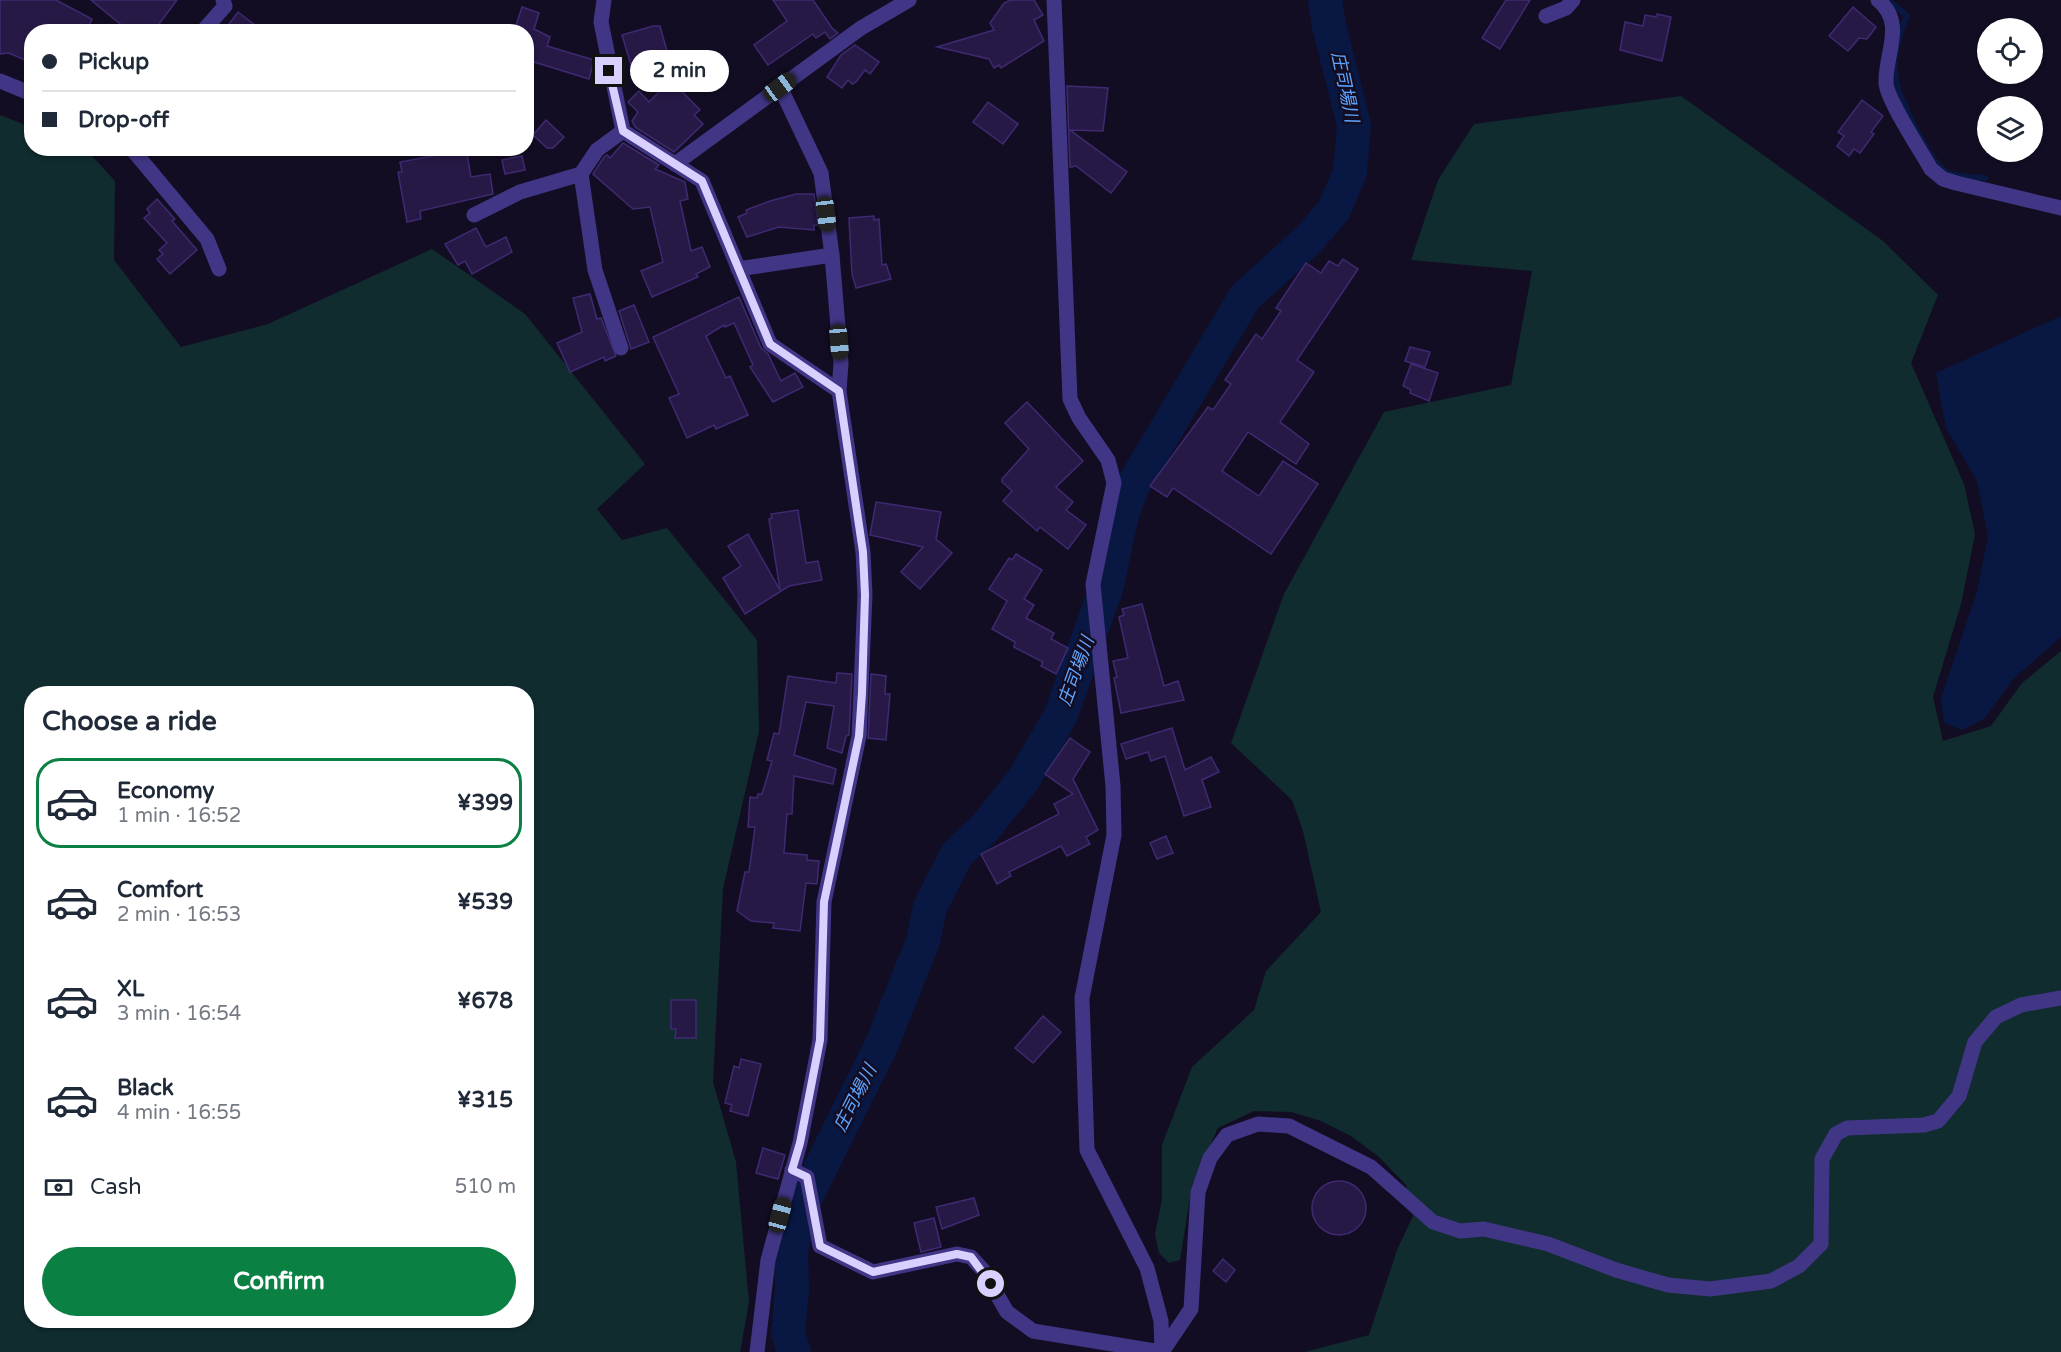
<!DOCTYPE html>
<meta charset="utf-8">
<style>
:root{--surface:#fff;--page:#f2f2f3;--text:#1f2937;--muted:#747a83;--line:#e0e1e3;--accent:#0b8043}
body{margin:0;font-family:"Varela Round","Noto Sans JP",sans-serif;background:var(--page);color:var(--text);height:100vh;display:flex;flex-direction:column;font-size:22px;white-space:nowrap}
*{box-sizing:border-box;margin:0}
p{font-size:20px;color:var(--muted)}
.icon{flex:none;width:33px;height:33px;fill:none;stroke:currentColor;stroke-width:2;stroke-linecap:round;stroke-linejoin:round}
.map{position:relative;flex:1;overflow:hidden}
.details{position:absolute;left:24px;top:686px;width:510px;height:642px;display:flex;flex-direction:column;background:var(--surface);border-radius:24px;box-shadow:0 2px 4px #0004}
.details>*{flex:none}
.banner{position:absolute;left:24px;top:24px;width:510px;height:132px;border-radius:24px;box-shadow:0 2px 4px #0004;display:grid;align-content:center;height:132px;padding:0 18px;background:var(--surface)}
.tools{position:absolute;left:1977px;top:18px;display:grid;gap:12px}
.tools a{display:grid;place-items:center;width:66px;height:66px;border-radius:50%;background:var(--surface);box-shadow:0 2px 4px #0004;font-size:30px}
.end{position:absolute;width:27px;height:27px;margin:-14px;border:8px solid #dad0ff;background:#111;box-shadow:0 0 0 3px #111}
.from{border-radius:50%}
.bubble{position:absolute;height:42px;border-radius:21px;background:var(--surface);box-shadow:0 2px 4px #0004;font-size:20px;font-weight:700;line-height:42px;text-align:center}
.car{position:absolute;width:18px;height:36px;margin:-18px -9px;border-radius:8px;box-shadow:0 0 4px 2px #0007;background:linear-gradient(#222 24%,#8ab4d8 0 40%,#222 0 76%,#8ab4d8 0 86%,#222 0)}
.banner b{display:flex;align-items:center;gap:21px;height:57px;font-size:22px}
.banner b+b{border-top:2px solid var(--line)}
.banner i{width:15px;height:15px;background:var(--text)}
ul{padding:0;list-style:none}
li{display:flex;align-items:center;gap:18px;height:90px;margin:0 12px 9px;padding:0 6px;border:3px solid transparent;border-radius:24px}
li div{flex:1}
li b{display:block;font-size:22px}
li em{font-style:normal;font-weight:700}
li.on{border-color:var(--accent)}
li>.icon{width:54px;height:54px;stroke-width:1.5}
h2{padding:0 18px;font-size:27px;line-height:72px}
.pay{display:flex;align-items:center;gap:15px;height:66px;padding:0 18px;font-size:22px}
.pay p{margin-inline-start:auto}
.primary-button{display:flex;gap:12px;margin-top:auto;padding:12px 18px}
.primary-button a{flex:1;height:69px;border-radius:36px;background:var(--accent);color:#fff;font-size:24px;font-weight:700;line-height:69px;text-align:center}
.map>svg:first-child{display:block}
.green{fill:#102c2e;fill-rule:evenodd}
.water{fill:#081842}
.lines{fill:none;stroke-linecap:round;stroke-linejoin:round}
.stream{stroke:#081842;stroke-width:6}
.river{stroke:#081842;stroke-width:34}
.building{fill:#261945;stroke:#3f2a72;stroke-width:1.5}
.street{stroke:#413685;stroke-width:15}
.route{stroke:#dad0ff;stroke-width:8}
.labels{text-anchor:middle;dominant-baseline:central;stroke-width:5;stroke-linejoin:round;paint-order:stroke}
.water-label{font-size:18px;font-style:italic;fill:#5ea6ff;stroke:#130d24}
</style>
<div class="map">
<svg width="2061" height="1352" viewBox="0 0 2061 1352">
<rect width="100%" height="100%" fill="#130d24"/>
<g class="green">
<path d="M1681,96L1883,241L1938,295L1911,363L1964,484L1975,534L1961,604L1933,697L1943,741L1991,726L2022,683L2061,651V1352H1305L1369,1335L1397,1250L1413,1216L1406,1185L1379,1157L1351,1136L1321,1121L1291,1112L1254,1111L1218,1128L1192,1185L1180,1260L1169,1263L1159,1253L1155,1234L1162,1200V1145L1192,1067L1254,1010L1266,971L1321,912L1303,831L1292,800L1231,743L1284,594L1384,412L1511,385L1532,271L1411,260L1438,180L1474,124Z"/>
<path d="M0,115L31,127L32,148L86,149L115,181L114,260L181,347L268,324L432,249L525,314L645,464L597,509L622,540L667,528L757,640L759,731L723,889L713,1082L736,1162L749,1302L740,1352H0ZM32,693H526V1320H32Z"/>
</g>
<path class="water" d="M2061,316V637L2013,679L1984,719L1962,730L1944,723L1941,698L1977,592L1988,536L1977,481L1946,428L1936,373Z"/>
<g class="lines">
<path class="stream" d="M1888,0L1907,16C1899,33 1892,60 1896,80C1900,99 1930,165 1948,173C1958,177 1974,177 1985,178"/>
<path class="river" d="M794,1352L788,1333L792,1289L791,1251L803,1203L881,1046L923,941L930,907L957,854L984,829L1023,780L1060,717L1106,589L1122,515L1132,487L1245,297L1309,239L1334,210L1350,172L1354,125L1329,26L1325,0"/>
</g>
<g class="building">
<path d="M0,0H56L92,19L86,32H32V63L9,53L0,54Z"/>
<path d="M91,0H177L153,32H130Z"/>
<path d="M773,0H813L832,28L838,33L830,39L825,32L816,38L813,34L768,65L754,45L787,21Z"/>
<path d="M1011,0H1034L1043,15L1034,20L1044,41L1001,68L999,65L994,68L989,59L937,47L994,30L990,23L1004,3Z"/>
<path d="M1506,0H1530L1500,49L1482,38Z"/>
<path d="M522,7L539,13L534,29L550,37L547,46L594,60L589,79L534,62L529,76L526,75V32H514Z"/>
<path d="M1853,7L1876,27L1867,39L1859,38L1848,51L1829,36Z"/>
<path d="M238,12L264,32H223Z"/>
<path d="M1657,14L1671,17L1662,61L1620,50L1625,22L1643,26L1645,15L1656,17Z"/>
<path d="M653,26H660L668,55L665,56L666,59L632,68L622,35Z"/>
<path d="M855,45L879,62L870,74L865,70L856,82L852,84L848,80L842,88L827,77L841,55Z"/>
<path d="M671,80L700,110L694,115L703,124L674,152L635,127L632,121L638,112L628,102L639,91L649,102Z"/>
<path d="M1067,86L1108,88L1103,131L1070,130L1127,172L1111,193L1076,166L1070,167Z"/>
<path d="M1862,100L1883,116L1871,132L1874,134L1860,153L1854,149L1849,156L1837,146L1844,136L1838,132Z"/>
<path d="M988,102L1018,124L1003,144L973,122Z"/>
<path d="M546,120L564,137L553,148H547L533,135Z"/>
<path d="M623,143L659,165L655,169L685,182L688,199L680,201L691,251L702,247L710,267L696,274L698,277L652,297L641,271L663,262L650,207L633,209L593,174L604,157L607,155L610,158Z"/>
<path d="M431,148H466L471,177L490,174L493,194L420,211L421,219L407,222L398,172H402L400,162L433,156Z"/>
<path d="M522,156L525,170L505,174L502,160Z"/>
<path d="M796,194H814L818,225H814V230L779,227L747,237L738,217L747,213L746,210L770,201Z"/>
<path d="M157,199L175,219L172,221L197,250L170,274L157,259L163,254L159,250L167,243L144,218L150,213L147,209Z"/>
<path d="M874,216V220L879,219L882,265L886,264L891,279L856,288L852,274L849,218Z"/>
<path d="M476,228L486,247L506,237L512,252L472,274L465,261L458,265L445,244Z"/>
<path d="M1343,259L1358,269L1297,360L1314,372L1280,422L1309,444L1296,464L1248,432L1222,471L1259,496L1283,461L1318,484L1271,554L1173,488L1167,497L1150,486L1208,407L1213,410L1231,384L1225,380L1256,334L1262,339L1281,311L1276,308L1306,263L1321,273L1329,261L1338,266Z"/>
<path d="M590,294L597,319L601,318L616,356L605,361L604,357L570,372L557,343L582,332L573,298Z"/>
<path d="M739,297L761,348L768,354L781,381L795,373L803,387L773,402L750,367L753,365L734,323L725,327L724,325L706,336L726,378L730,376L748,415L716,429L714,425L687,438L669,398L679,394L653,337Z"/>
<path d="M634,305L649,342L631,349L619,311Z"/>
<path d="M1410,347L1430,352L1425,367L1405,361Z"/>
<path d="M1411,364L1438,373L1429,401L1410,393L1411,390L1403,386Z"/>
<path d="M1027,402L1083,461L1056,487L1073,502L1066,510L1086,525L1068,549L1040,527L1037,531L1003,501L1012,491L1002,482V479L1029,449L1005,423Z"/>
<path d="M876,502L941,512L936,539L952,553L920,589L901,572L923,547L870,535Z"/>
<path d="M798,510L806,563L818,561L822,580L789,586L745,614L723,578L741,566L728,546L748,534L780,590L769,519L772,518L771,514Z"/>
<path d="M1016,554L1042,570L1024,599L1034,605L1026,618L1054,633L1051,639L1068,648L1056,674L1041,666L1043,662L1014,647L1015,642L992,629L1007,601L989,589L1009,558L1012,560Z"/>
<path d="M1142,604L1164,686L1178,681L1184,700L1121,713L1114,678L1117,677L1113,661L1128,658L1119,617L1124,615L1122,609Z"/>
<path d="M837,673L852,674L849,735L846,736L842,753L827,748L834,706L806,702L794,755L836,769L833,784L794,776L792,814H787L784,853L807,855V860L819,861L817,884L806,883L800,931L773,928L774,923L751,921L737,911L745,872H749L755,827H748L750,797L757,798L758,794H762L772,761L767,760L774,733L779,734L788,676L836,683Z"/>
<path d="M871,674L886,676L885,694H890L886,740L868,738Z"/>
<path d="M1172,728L1185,770L1211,757L1219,772L1202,780L1211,807L1184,816L1165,756L1151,761L1148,752L1126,759L1121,744Z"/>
<path d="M1070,738L1090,752L1073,779L1098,830L1086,837L1090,844L1067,856L1061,846L1009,872L1011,876L997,884L981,854L1059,814L1054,804L1073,794L1045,774Z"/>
<path d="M1166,836L1173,853L1157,859L1150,843Z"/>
<path d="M671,1000H696V1038H675L676,1029H671Z"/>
<path d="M1043,1016L1061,1032L1033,1063L1015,1048Z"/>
<path d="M741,1059L761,1064L748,1116L730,1111L732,1105L725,1103L734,1066L739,1068Z"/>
<path d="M763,1148L785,1155L778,1179L756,1173Z"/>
<circle cx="1339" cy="1208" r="27"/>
<path d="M974,1198L979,1215L942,1229L936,1207Z"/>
<path d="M934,1218L941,1247L921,1252L914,1223Z"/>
<path d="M1223,1259L1235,1270L1226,1282L1213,1271Z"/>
</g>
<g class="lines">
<g class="street">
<path d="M604,0L601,22L623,131L702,181L770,344L839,391L863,552L865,595L859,736L824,902L820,1040L800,1143L768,1260L757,1352"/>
<path d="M1054,0L1070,399L1079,418L1108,460L1114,483L1093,584L1113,786L1114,835L1082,998L1087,1150L1147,1268L1161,1321L1162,1352"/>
<path d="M1878,0C1906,23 1885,53 1886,83C1887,100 1921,151 1931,169L1943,179L1956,183L2061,208"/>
<path d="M1546,16L1566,8L1573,0"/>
<path d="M202,32L225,6L223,0"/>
<path d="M0,81L32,94"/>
<path d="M780,87L821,173L832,255L841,363L839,391"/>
<path d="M131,148L207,239L219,269"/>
<path d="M675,164L861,28L909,0"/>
<path d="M581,174L595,270L621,348"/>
<path d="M474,215L520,192L581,174L597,150L623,131"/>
<path d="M738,269L832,255"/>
<path d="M792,1170L807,1177L820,1246L873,1272L957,1254L971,1257L983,1270L1007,1312L1033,1331L1161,1352"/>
<path d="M1162,1352L1191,1309L1198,1192L1210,1158L1227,1135L1258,1124L1289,1126L1371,1167L1433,1222L1460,1231L1484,1229L1548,1244L1616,1270L1668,1285L1710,1289L1771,1281L1799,1266L1821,1244L1822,1159L1836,1134L1847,1128L1924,1125L1938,1121L1959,1096L1975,1042L1996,1017L2021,1005L2061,998"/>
</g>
</g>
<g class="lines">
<path class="route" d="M609,71L623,131L702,181L770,344L839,391L863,552L865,595L862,693L859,736L824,902L820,1040L800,1143L792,1170L807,1177L820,1246L873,1272L957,1254L971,1257L991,1284"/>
</g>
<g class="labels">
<g class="water-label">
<text transform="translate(1345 87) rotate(78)">庄司場川</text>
<text transform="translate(1076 671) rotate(-70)">庄司場川</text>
<text transform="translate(855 1098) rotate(-63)">庄司場川</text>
</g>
</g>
</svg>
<div class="tools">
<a><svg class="icon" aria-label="locate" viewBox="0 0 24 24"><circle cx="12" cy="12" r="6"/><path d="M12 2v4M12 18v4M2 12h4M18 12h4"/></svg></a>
<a><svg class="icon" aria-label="layers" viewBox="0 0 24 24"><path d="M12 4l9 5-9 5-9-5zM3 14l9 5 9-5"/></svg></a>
</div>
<i class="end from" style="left:991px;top:1284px"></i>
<i class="end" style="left:609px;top:71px"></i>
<div class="bubble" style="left:630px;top:50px;width:99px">2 min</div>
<i class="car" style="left:780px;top:87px;rotate:54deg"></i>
<i class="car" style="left:826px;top:214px;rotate:173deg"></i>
<i class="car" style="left:839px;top:342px;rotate:175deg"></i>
<i class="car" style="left:780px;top:1215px;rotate:15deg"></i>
<div class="banner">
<b><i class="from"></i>Pickup</b>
<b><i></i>Drop-off</b>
</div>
<section class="details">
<h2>Choose a ride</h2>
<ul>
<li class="on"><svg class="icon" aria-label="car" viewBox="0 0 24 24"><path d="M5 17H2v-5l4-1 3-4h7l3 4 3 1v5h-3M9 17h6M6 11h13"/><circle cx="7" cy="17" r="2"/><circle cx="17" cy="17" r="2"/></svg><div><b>Economy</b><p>1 min · 16:52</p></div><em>¥399</em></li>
<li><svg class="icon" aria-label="car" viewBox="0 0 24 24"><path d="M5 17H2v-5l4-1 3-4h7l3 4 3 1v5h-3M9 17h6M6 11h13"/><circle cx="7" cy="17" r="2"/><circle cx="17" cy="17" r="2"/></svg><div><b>Comfort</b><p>2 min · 16:53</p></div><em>¥539</em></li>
<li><svg class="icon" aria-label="car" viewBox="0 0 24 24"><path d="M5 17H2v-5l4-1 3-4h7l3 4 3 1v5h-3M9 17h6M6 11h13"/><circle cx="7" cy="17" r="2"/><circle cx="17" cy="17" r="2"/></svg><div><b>XL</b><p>3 min · 16:54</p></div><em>¥678</em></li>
<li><svg class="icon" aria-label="car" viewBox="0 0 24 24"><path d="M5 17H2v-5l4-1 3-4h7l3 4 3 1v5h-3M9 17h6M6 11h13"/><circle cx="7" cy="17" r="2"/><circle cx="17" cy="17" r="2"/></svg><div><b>Black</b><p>4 min · 16:55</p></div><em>¥315</em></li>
</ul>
<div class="pay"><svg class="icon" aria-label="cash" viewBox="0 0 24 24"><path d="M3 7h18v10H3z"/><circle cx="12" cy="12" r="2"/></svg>Cash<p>510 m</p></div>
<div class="primary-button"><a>Confirm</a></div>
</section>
</div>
